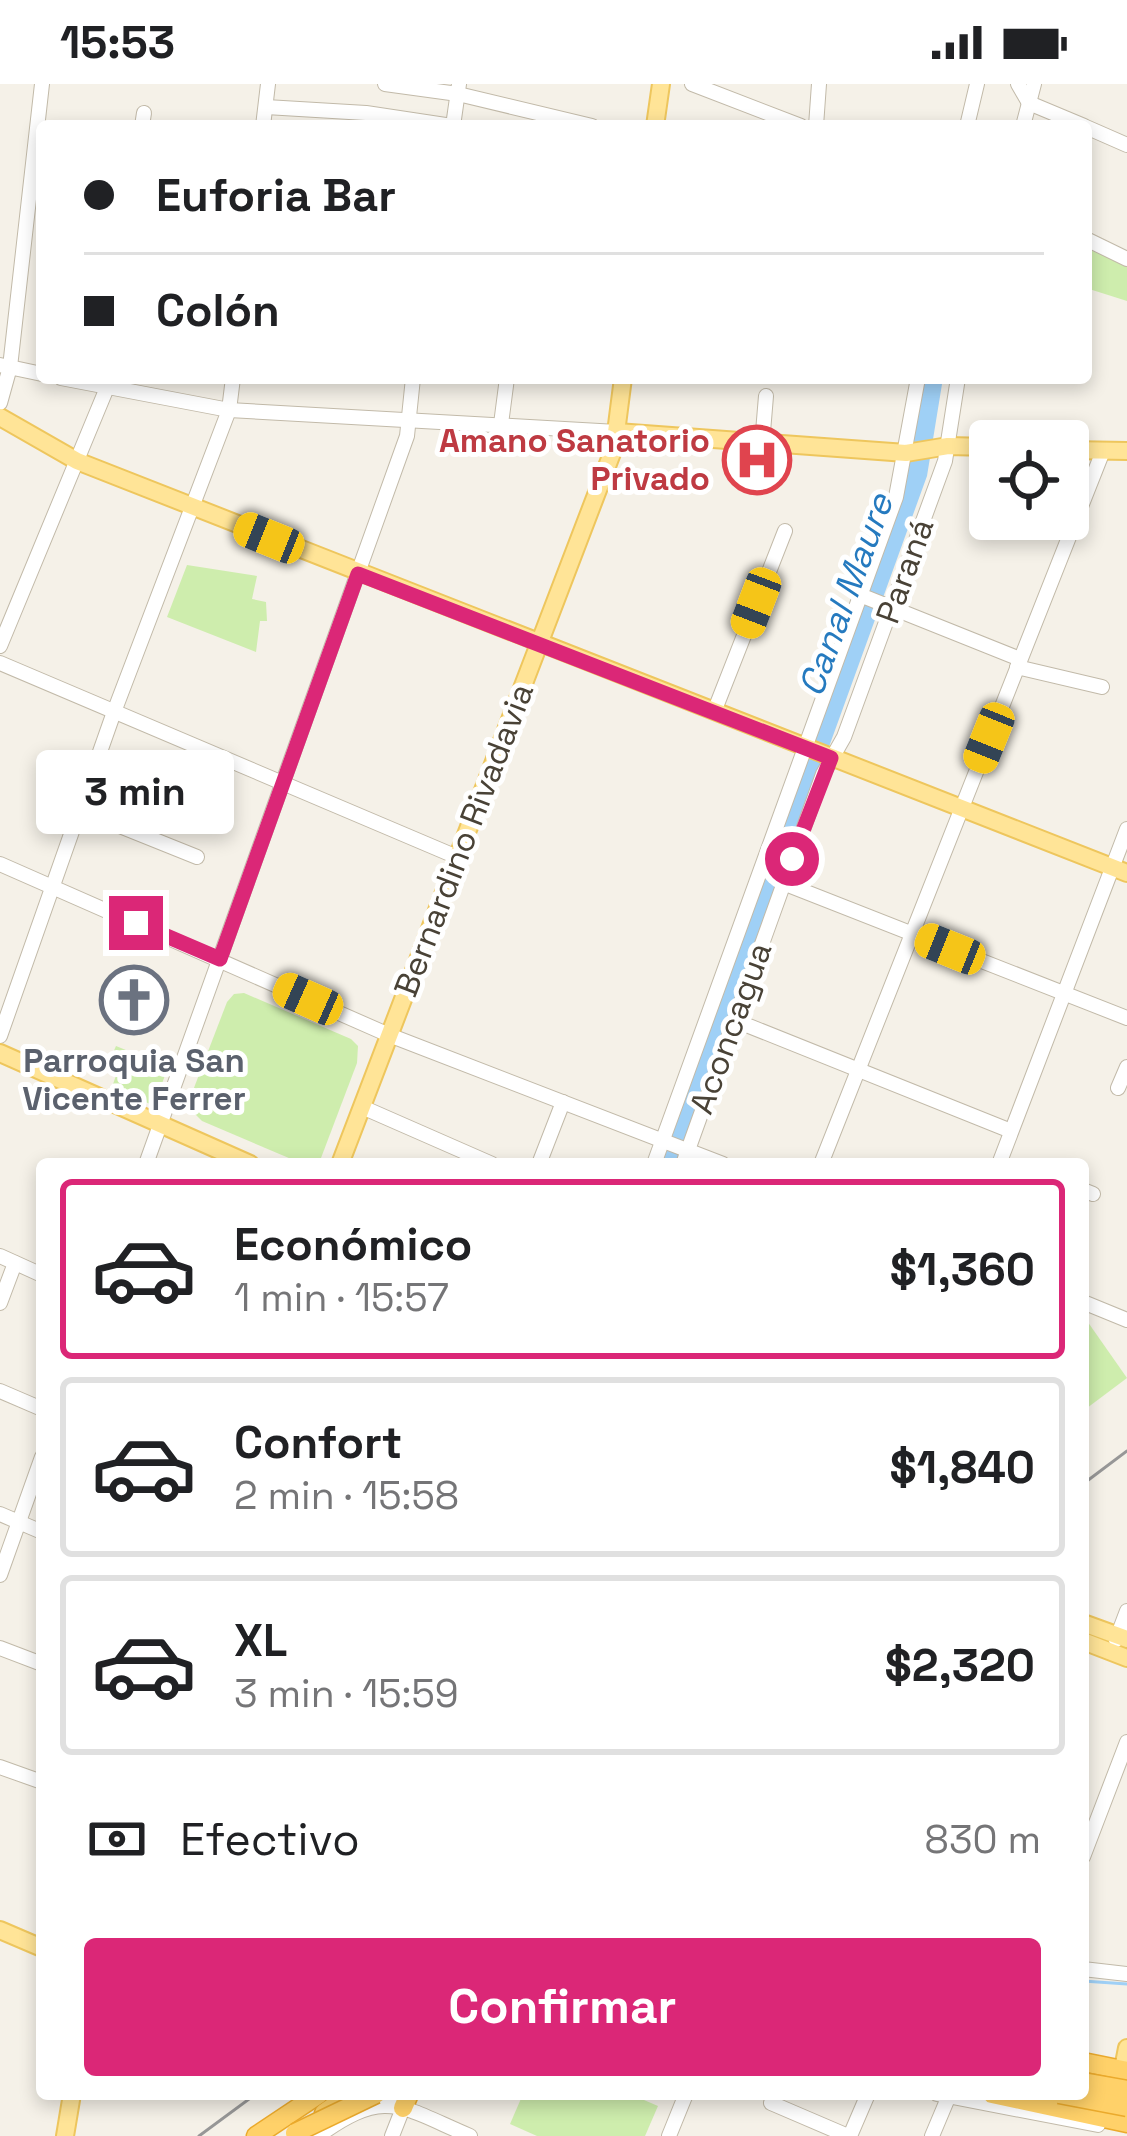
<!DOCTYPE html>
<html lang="es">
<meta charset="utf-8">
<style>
:root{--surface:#fff;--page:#f2f2f2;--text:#202124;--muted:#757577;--line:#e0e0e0;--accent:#db2777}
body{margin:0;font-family:"Space Grotesk",sans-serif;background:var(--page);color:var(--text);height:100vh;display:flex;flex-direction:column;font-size:45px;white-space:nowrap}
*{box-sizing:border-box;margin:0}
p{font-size:39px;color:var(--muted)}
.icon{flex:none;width:66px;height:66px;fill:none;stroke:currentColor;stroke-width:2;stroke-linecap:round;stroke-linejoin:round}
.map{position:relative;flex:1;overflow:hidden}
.drawer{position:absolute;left:36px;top:1074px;width:1053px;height:942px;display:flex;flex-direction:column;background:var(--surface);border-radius:12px;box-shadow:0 6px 18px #0003}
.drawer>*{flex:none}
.banner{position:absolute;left:36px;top:36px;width:1056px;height:264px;border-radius:12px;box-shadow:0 6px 18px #0003;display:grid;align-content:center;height:264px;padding:0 48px;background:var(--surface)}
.controls{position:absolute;left:969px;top:336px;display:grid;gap:24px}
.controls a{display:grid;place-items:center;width:120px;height:120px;border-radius:12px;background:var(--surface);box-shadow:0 6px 18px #0003;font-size:60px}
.end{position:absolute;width:54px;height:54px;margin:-27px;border:15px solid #db2777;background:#fff;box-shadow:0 0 0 6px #fff}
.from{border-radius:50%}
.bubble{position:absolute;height:84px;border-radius:12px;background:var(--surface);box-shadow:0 6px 18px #0003;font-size:39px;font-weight:800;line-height:84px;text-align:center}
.car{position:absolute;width:36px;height:72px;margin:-36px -18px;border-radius:15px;box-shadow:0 0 9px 3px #0007;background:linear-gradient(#f5c518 24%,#345 0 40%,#f5c518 0 76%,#345 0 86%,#f5c518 0)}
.banner b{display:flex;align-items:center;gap:42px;height:114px;font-size:45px}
.banner b+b{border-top:3px solid var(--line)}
.banner i{width:30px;height:30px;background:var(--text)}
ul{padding:21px 0 0;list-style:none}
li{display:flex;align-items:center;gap:36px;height:180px;margin:0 24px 18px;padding:0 24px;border:6px solid var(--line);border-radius:12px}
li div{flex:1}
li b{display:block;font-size:45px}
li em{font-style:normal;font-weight:800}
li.selected{border-color:var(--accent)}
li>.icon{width:108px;height:108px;stroke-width:1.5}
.pay{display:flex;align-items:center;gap:30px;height:132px;padding:0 48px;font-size:45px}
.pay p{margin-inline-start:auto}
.cta{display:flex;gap:24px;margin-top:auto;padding:24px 48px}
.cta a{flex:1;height:138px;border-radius:12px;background:var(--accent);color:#fff;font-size:48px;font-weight:800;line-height:138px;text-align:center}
.status{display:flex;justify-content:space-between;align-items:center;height:84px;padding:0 60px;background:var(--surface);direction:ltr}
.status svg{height:33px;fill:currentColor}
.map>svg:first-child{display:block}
.green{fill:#ceedad}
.water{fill:#9fd0f6}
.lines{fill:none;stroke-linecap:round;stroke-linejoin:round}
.stream{stroke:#9fd0f6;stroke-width:3}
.minor-casing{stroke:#c2baa9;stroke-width:16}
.major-casing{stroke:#eec65d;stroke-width:20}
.highway-casing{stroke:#ebaa2c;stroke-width:21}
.minor{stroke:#fff;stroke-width:14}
.major{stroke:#ffe497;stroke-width:16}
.highway{stroke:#ffd169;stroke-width:18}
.tram{stroke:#979797;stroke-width:3}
.highway-bridge-casing{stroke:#ebaa2c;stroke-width:21;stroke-linecap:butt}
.highway-bridge{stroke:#ffd169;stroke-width:18}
.route{stroke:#db2777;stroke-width:15}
.labels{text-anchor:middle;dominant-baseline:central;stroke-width:10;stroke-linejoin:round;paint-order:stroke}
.health-label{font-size:33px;font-weight:bold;fill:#be3a42;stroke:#fff;text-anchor:end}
.street-label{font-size:33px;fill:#494236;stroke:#fff}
.worship-label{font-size:33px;font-weight:bold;fill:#5b616d;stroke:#fff}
.water-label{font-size:36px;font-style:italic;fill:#257abf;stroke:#fff}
</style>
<div class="status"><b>15:53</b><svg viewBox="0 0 49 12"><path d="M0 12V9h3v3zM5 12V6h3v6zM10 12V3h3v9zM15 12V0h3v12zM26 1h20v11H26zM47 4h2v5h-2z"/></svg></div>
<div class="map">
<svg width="1127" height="2052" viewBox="0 0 1127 2052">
<rect width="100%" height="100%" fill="#f5f1e8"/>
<g class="green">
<path d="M1086,164L1127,182V217L1086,204Z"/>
<path d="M187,481L257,492L252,515L266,518L267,537H260L256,568L167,533Z"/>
<path d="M244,909L351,955L358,962L357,979L321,1074L315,1080H303L202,1037L191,1026L192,1009L227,918L234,910Z"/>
<path d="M116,962L168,983L155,1019L150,1020L112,1003L119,983L109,978Z"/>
<path d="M1085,1234L1127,1294L1083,1327V1236Z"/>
<path d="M523,2010H630L658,2022L645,2052H537L510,2040Z"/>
</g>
<path class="water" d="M924,294H943L927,392L678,1080H662L899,421Z"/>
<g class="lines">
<path class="stream" d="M1083,1897L1127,1900"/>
<defs>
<g id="minor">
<path d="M385,0L458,10L592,42"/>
<path d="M692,0L801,42"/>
<path d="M1018,0L1029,19L1084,42"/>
<path d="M266,23L366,29L452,42"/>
<path d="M142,42L144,29"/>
<path d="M263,42L268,0"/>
<path d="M453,42L459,0"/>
<path d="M816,42L819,0"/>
<path d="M967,42L977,0"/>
<path d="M1023,42L1034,0"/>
<path d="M1086,43L1127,61"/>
<path d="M1086,155L1127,175"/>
<path d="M0,281L42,290"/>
<path d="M61,294L229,326L617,348"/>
<path d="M0,319L10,283L42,0"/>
<path d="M501,340L507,294"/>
<path d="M762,360L766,312"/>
<path d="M860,511L1020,575"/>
<path d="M0,562L111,294"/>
<path d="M0,579L457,773"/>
<path d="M1017,583L1102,603"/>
<path d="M714,628L785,447"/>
<path d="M80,726L197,773"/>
<path d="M0,780L389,951L723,1080"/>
<path d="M783,799L1127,934"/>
<path d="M734,936L1011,1047"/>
<path d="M0,952L114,628L229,326L233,294"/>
<path d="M1118,1004L1127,983"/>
<path d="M362,1023L492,1080"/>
<path d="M146,1080L407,352L413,294"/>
<path d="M539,1080L563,1018"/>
<path d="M654,1080L896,413L918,294"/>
<path d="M683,1080L823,690L844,653L945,377L958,294"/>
<path d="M821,1080L1103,367"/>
<path d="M999,1080L1127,745"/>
<path d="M1083,1106L1093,1110"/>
<path d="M0,1172L42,1191"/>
<path d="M1083,1218L1127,1236"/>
<path d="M0,1219L15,1179"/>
<path d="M0,1307L42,1325"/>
<path d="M0,1430L42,1448"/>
<path d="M0,1491L42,1373"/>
<path d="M1116,1556L1127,1527"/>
<path d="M0,1564L42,1580"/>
<path d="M0,1683L42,1698"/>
<path d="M1083,1773L1127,1658"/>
<path d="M1083,1885L1127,1890"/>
<path d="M937,2010L1098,2041"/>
<path d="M771,2019L848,2052"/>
<path d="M318,2052C386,2003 399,2022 470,2052"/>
<path d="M392,2052L403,2024"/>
<path d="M669,2052L686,2010"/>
<path d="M850,2052L868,2010"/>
<path d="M932,2052L948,2014"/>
</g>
<g id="major">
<path d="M655,42L661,0"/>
<path d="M0,333L77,377L1127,789"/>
<path d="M617,348L906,369L948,362L990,363"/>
<path d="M1068,366L1127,367"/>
<path d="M0,969L250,1080"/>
<path d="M340,1080L614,364L623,294"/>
<path d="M1083,1539L1127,1555"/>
<path d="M1083,1557L1127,1574"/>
<path d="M0,1846L42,1864"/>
<path d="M1121,1995L1127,1964"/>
<path d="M65,2052L72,2010"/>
</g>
<g id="highway">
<path d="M1083,1978L1127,1987"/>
<path d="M992,2010L1127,2039"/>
<path d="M403,2024L409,2010"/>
<path d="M324,2029L351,2010"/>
<path d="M256,2052L319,2010"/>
</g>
</defs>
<use href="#minor" class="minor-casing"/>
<use href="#major" class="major-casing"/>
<use href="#highway" class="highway-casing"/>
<use href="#minor" class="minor"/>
<use href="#major" class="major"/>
<use href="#highway" class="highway"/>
<g class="tram">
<path d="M1083,1400L1127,1367"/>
<path d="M199,2052L256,2010"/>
</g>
<defs>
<g id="highway-bridge">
<path d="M1083,1998L1127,2006"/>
<path d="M1059,2010L1127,2023"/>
<path d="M295,2049L376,2010"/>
</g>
</defs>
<use href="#highway-bridge" class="highway-bridge-casing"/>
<use href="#highway-bridge" class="highway-bridge"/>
</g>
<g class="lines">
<path class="route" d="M136,839L220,875L358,490L831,674L792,775"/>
</g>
<defs>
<symbol id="hospital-ring" viewBox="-11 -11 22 22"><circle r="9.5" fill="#fff" stroke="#e0444e" stroke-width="1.5"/><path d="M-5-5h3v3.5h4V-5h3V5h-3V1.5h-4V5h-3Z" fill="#e0444e"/></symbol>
<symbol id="church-ring" viewBox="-11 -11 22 22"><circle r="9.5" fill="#fff" stroke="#6b7280" stroke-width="1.5"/><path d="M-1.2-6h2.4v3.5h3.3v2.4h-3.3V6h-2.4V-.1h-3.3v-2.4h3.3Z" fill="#6b7280"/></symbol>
</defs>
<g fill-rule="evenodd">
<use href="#hospital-ring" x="719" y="338" width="76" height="76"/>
<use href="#church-ring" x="96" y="878" width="76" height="76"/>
</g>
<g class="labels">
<g class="health-label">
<text x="710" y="357">Amano Sanatorio<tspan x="710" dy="38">Privado</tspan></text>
</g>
<g class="street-label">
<text transform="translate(905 487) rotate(-70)">Paraná</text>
<text transform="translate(464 756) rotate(-69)">Bernardino Rivadavia</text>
<text transform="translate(731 944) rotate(-70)">Aconcagua</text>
</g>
<g class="worship-label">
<text x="134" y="977">Parroquia San<tspan x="134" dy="38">Vicente Ferrer</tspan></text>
</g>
<g class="water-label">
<text transform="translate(846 511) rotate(-70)">Canal Maure</text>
</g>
</g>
</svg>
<div class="controls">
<a><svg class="icon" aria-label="locate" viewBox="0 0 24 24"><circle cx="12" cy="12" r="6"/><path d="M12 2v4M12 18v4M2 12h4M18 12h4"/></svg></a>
</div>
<i class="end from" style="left:792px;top:775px"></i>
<i class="end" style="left:136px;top:839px"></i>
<div class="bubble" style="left:36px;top:666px;width:198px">3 min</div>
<i class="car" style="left:269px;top:454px;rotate:292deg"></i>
<i class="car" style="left:756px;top:519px;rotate:201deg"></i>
<i class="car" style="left:989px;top:654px;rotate:202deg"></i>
<i class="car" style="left:950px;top:865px;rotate:292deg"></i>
<i class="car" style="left:308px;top:915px;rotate:294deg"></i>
<div class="banner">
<b><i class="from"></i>Euforia Bar</b>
<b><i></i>Colón</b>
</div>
<section class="drawer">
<ul>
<li class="selected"><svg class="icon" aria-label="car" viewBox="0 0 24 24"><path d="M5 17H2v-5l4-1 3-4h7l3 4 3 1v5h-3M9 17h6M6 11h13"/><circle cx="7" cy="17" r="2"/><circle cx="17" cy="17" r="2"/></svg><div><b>Económico</b><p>1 min · 15:57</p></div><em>$1,360</em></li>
<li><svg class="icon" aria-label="car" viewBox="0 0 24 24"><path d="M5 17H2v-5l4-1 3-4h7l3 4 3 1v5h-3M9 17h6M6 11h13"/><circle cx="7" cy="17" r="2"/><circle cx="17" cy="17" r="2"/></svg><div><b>Confort</b><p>2 min · 15:58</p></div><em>$1,840</em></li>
<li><svg class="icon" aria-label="car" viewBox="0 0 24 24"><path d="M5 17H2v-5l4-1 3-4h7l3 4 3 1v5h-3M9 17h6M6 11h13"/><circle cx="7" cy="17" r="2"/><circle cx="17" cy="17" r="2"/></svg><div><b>XL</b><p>3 min · 15:59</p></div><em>$2,320</em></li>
</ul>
<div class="pay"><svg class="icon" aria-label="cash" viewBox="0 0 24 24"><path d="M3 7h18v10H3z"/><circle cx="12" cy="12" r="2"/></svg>Efectivo<p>830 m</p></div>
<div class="cta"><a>Confirmar</a></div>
</section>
</div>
